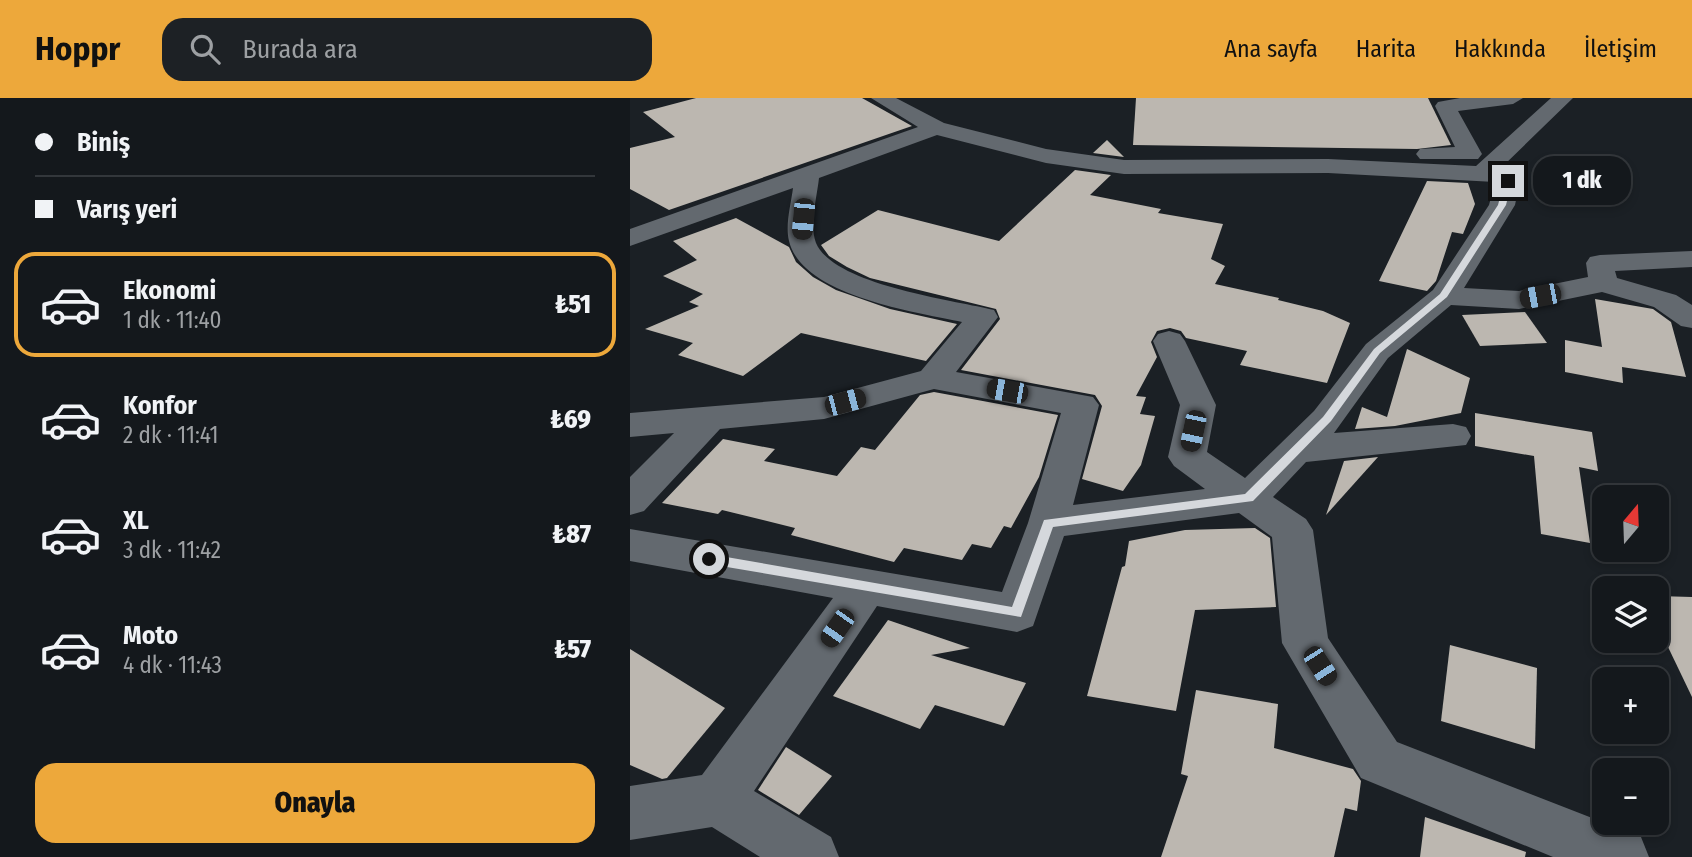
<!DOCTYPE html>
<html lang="tr">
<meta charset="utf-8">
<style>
:root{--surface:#14181c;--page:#1d2125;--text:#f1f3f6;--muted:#9da0a3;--line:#33373b;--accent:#eda83b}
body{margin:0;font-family:"Fira Sans Condensed",sans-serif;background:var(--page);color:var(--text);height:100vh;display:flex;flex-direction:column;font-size:26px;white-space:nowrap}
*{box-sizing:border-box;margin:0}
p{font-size:23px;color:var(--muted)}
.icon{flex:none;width:38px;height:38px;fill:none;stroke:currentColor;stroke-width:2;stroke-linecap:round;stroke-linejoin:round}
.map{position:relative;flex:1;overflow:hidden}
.sheet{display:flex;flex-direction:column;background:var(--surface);width:630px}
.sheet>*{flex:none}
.banner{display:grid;align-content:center;height:154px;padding:0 35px;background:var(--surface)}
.needle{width:46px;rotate:19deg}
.buttons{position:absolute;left:962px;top:387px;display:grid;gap:14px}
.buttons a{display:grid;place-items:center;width:77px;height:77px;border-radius:14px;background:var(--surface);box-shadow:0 4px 10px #0003,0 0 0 2px var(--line);font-size:35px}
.end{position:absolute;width:32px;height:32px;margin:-16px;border:9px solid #d5d8dc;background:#111;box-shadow:0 0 0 4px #111}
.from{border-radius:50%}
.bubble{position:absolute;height:49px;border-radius:21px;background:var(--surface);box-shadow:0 4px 10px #0003,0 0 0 2px var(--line);font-size:23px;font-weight:800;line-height:49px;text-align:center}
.car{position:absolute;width:21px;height:42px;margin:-21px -10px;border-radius:9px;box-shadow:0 0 5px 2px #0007;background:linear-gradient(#222 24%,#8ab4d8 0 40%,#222 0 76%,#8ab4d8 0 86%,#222 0)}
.banner b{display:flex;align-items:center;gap:24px;height:66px;font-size:26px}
.banner b+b{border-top:2px solid var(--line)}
.banner i{width:18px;height:18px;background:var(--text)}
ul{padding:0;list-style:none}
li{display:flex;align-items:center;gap:21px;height:105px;margin:0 14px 10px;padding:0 21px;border:4px solid transparent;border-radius:21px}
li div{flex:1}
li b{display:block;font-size:26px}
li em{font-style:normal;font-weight:800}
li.active{border-color:var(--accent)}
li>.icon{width:63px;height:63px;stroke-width:1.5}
.cta{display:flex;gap:14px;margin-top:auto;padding:14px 35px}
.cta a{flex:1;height:80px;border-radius:21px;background:var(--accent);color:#111;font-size:28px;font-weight:800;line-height:80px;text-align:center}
header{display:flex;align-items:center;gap:42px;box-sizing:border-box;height:98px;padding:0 35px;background:var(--accent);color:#111}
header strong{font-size:33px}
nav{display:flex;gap:38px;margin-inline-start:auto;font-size:24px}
.search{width:490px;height:63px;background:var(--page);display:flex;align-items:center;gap:18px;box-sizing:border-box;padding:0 24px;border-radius:21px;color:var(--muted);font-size:26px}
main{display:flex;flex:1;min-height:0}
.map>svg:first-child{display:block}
.building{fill:#bcb7b0}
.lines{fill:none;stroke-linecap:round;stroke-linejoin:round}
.street{fill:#63696f;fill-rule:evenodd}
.route{fill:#d5d8dc}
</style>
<header>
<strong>Hoppr</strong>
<div class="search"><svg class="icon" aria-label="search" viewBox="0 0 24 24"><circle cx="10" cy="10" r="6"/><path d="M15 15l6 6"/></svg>Burada ara</div>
<nav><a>Ana sayfa</a><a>Harita</a><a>Hakkında</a><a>İletişim</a></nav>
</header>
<main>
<section class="sheet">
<div class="banner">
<b><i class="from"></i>Biniş</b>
<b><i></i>Varış yeri</b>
</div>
<ul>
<li class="active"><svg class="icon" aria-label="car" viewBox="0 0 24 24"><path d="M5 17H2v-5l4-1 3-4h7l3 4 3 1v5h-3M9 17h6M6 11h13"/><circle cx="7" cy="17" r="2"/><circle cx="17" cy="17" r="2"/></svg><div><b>Ekonomi</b><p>1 dk · 11:40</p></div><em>₺51</em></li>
<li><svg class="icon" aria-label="car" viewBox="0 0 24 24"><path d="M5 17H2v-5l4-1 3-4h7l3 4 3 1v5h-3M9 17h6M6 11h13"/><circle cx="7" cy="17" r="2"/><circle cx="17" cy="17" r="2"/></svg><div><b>Konfor</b><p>2 dk · 11:41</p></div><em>₺69</em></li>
<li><svg class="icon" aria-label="car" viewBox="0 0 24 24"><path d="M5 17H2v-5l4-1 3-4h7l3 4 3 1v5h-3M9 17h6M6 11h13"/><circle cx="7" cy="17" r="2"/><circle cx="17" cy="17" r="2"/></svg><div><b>XL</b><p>3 dk · 11:42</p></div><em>₺87</em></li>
<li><svg class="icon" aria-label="car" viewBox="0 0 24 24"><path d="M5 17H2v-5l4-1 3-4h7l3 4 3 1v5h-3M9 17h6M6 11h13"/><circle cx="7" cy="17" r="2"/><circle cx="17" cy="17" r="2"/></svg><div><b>Moto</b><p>4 dk · 11:43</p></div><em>₺57</em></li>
</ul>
<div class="cta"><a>Onayla</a></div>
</section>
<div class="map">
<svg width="1062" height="759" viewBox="0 0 1062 759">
<rect width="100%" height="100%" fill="#1b2025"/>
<g class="building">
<path d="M66,0H232L282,28L39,112L0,91V50L45,39L13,14Z"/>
<path d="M506,0H798L821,47L787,51L503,47Z"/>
<path d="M477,42L494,59L463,55Z"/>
<path d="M445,72L481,77L460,97L531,111L528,115L593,126L581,161L595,168L585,186L649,200L648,202L693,213L720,225L697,285L610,267L617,253L556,240L551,233L540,230L527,233L521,244L527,259L506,298L516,299L510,316L525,318L511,367L493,393L452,381L472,308L465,297L331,272L370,221L366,211L240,180L217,169L199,158L191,147L248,112L369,143Z"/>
<path d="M797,83L838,85L845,106L833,136L822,134L806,183L797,193L749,183Z"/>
<path d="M106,120L159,149L166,164L183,179L206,192L260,211L327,226L296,263L171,235L113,278L48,257L63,245L15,231L69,208L59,204L73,196L33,178L67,162L43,143Z"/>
<path d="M965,201L1023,211L1041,224L1056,279L992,269L993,285L935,274V242L972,249Z"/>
<path d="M895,214L917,245L850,248L832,217Z"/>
<path d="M777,251L840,280L831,315L765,328L725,331L732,309L757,319Z"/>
<path d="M304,294L428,317L409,379L381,430L374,428L361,450L342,446L332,462L274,450L264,464L161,437L165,430L92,412L88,416L32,405L93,341L145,351L134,363L207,378L231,349L245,352L290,297Z"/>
<path d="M845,315L962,334L968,373L949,369L960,445L911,436L904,358L845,348Z"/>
<path d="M748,359L696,417L714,363Z"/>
<path d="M625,430L640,440L646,509L565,512L546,613L457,598L492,469L495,468L499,443L555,432Z"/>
<path d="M1027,498L1062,499V599L1027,526Z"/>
<path d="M258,522L340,550L301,557L396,585L374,628L305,607L290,631L203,598Z"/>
<path d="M820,547L907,570L905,651L811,623Z"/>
<path d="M0,551L95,610L37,680L32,681L0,667Z"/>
<path d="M566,592L648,606L644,650L723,671L731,683L727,713L715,710L704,759H531L558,678L551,676Z"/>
<path d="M156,649L202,678L169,717L128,692Z"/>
<path d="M795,719L896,754L895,759H790Z"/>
</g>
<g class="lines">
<g class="street">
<path d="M241,0H266L314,25L416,51L494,62L698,61L846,68L921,0H943L872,69L879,71L890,83L885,107L834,190L889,193L958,179L956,165L960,159L970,157L1062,153V169L985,173L987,180L1046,197L1062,207V230L1051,228L1024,209L972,194L889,211L821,207L758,260L704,335L823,326L836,329L841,338L836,347L676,364L643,399L676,421L683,432L698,540L767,644L1011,739L1019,759H923L731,680L652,545L642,439L609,415L434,438L403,528L387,534L247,508L124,693L201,739L209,759H130L82,729L0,742V688L72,677L203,500L0,463V431L372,494L398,425L431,315L304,291L194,321L90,331L14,413L0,417V379L44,335L0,339V315L194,299L291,273L332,224C286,214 172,198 159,143C155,127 161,106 163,90L0,148V131L288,29ZM307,37L416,65L494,76L698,75L865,84L859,107L803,192L736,246L684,313L615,380L577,354L586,307L555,243L550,236L539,233L528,236L523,243L550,307L538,359L544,368L575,391L443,407L469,307L463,299L326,274L368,219L364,212C323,202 204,187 186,145C179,127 187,99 189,80Z"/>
<path d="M830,0H893L883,6L828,13L852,56L848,61H790L786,56L790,51L825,49L805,8L808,4Z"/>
</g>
</g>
<path class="route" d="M875,81L882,83L876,107L817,199L750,255L701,323L623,403L423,429L391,519L79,466L73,461L79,456L382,509L414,422L615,396L693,319L744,251L810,196L868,107Z"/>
</svg>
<div class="buttons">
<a><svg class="needle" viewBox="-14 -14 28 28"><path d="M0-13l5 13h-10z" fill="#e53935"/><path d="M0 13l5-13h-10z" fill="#9da0a3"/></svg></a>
<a><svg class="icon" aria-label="layers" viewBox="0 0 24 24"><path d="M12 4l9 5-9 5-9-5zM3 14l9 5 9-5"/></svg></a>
<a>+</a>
<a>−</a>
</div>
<i class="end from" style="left:79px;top:461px"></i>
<i class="end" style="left:878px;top:83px"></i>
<div class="bubble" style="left:903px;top:58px;width:98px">1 dk</div>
<i class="car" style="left:173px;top:121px;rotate:185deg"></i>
<i class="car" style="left:910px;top:198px;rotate:259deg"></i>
<i class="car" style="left:377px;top:293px;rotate:280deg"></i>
<i class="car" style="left:215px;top:304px;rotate:75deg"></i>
<i class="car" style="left:563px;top:333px;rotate:192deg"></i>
<i class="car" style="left:207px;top:530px;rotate:215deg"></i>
<i class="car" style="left:690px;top:568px;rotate:147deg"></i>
</div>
</main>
